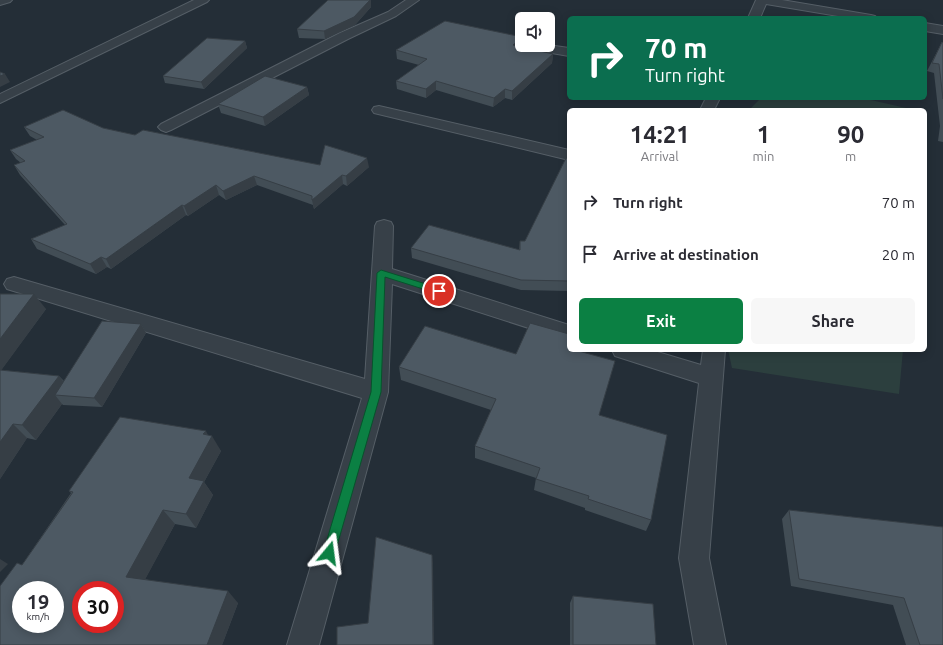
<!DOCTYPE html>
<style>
body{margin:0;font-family:Ubuntu,sans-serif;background:#f7f7f7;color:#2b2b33;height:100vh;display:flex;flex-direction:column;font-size:15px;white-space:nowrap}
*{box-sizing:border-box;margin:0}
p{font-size:13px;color:#7c7c81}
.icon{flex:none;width:22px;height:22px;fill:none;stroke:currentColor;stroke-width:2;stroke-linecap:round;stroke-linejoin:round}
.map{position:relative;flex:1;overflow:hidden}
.panel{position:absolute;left:567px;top:108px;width:360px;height:244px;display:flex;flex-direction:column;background:#fff;border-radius:6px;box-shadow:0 2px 10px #0003}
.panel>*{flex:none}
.banner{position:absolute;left:567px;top:16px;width:360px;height:84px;border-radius:6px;box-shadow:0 2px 10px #0003;background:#0b6e4f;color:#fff;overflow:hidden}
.tools{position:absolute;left:515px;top:12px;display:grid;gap:8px}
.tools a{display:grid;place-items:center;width:40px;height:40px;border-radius:6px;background:#fff;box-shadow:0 2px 10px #0003;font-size:20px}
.speed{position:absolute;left:12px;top:581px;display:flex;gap:8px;font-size:20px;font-weight:700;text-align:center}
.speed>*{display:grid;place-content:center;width:52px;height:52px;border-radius:50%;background:#fff;box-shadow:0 2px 10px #0003;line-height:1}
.speed small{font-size:10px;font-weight:400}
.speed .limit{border:6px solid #d22;background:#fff;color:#111}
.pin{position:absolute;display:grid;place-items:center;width:34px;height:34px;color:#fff;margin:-17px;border:2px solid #fff;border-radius:50%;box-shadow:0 1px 4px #0007}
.me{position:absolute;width:44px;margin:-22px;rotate:16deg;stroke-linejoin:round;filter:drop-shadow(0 0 3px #0008)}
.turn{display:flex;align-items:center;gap:14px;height:84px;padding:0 12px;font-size:18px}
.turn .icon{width:52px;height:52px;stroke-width:2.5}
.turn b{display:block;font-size:28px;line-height:34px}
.eta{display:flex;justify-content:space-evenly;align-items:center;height:68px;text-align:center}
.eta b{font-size:24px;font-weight:700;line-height:28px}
.action{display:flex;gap:8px;margin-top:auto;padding:8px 12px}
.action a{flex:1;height:46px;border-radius:6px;background:#0b8043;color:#fff;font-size:16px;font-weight:700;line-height:46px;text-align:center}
.action a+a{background:#f7f7f7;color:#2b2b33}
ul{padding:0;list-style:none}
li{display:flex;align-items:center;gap:12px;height:52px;padding:0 12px}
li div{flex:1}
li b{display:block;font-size:15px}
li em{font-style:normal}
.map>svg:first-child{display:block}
</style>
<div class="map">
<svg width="943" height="645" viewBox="0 0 943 645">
<rect width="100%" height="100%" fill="#242e37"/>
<g fill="#2c3f3e">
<path d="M761,98H862L915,110H749Z"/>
<path d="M728,350H903L899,394L732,368Z"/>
</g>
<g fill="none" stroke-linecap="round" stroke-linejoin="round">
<g stroke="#555e66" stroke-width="2">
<g id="street">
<path d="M0,0H12L10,2L0,5Z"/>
<path d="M194,0H209L207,2L0,103V94Z"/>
<path d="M406,0H419L396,16L348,39L171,130L166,132L161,130L158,127L161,124L340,33L388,12Z"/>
<path d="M756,0H782L871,15L875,16L877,18H850L766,4L760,18H748Z"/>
<path d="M925,23L943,26V34L925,31Z"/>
<path d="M533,45H548L569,48V56L534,50L532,47Z"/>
<path d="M706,98H720L714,110H700Z"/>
<path d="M379,106L569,150V160L374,113L372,110L374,107Z"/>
<path d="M384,220L391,222L393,226L392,269L569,325V341L392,284L388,392L319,645H287L362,398L7,289L4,284L7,279L14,277L365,379L375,226L377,222Z"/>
<path d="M612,350H651L701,365L703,350H725L709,558L726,645H694L679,558L699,383L615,356Z"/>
</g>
</g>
<use href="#street" fill="#374048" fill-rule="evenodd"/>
</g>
<g fill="#424d55">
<path d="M328,0H371V7L355,25L325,39L299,38L297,29Z"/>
<path d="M245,41L247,48L204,89L165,83L163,76Z"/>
<path d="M942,42L943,43V142L938,141L940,126L934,73L927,71Z"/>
<path d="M522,46L521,47L553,54L552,63L512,100L505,98L493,107L436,90L426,98L397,89L396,81L419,65L397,59L396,50Z"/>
<path d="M307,87L309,95L265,126L221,113L218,104Z"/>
<path d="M24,127L103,128L135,135L320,165L369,167L347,186L343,184L314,209L313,205L257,185L226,200L219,195L188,216L186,215L111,269L107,267L96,274L37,249L31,239L65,225L20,175L14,165L21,163L16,159L10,150L37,140L30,136Z"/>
<path d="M569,158V291L521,290L412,258L411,248L519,250L520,241H525Z"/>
<path d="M0,294L46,309L1,370L59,376L64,381L141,324L146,333L102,407L63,405L62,404L36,440L27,438L0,479Z"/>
<path d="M569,350L611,374L599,415L651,520L646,531L585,510V508L534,490L536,478L475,458V446L491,410L401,380L399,367L516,354Z"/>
<path d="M208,435L221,451L204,482L213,495L196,528L175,524L145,579L238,603L222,645H0L22,565L71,493L69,491Z"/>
<path d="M789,510L943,527V645H906L893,605L791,586L782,519Z"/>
<path d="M573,596L656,645H570V603Z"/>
</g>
<g fill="#363e45">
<path d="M370,0H371V7L355,25L325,39L324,31Z"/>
<path d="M522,38V46L513,54V45Z"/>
<path d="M245,41L247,48L204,89L201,82Z"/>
<path d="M553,54L552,63L512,100V91Z"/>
<path d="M5,74L10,82L0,87V76Z"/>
<path d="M436,81V90L426,98V89Z"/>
<path d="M307,87L309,95L265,126L263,117Z"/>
<path d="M505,89V98L493,107L494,98Z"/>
<path d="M367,158L369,167L347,186L346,176Z"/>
<path d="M342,175L343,184L314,209L312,200Z"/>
<path d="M254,176L257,185L226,200L223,191Z"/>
<path d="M216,185L219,195L188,216L184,206Z"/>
<path d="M182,205L186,215L111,269L106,259Z"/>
<path d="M101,257L107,267L96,274L90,264Z"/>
<path d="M34,294L46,309L0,372V339Z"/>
<path d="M141,324L146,333L102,407L94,398Z"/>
<path d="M59,376L71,391L55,395L62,404L36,440L22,425Z"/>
<path d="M13,424L27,438L0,479V442Z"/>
<path d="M206,431L210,439L212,436L221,451L204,482L213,495L196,528L186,514L189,478L203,434Z"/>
<path d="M163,510L175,524L140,589L126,577Z"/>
<path d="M432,555L433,563L434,645H433Z"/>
<path d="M0,559L8,564L0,572Z"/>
<path d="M228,591L238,603L222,645H207Z"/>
</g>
<g fill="#4d5963" stroke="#363e45" fill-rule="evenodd">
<path d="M328,0H370L354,17L324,31L297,29Z"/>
<path d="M445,21L522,37V38L513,45L553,54L512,91L505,89L494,98L436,81L426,89L396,81L427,59L396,50Z"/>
<path d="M207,38L245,41L201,82L163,76Z"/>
<path d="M942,42L943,43V99L939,64L932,63Z"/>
<path d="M0,72L5,74L0,76Z"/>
<path d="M265,76L307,87L263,117L218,104Z"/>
<path d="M63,110L103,128L135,135L143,130L320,165L325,145L367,158L346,176L342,175L312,200V196L254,176L223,191L216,185L184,206L182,205L106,259L101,257L90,264L31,239L67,224L14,165L25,161L10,150L44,137L24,127Z"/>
<path d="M566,158H569V281L521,280L411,248L429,225L520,250V241H525Z"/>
<path d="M0,294H34L0,339Z"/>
<path d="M102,321L141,324L94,398L55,395Z"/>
<path d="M530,323L569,334V350H575L615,361L599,415L667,435L651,520L588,499L589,496L536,479L540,468L475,446L496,399L399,367L425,326L516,354Z"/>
<path d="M0,370L59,376L22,425L13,424L0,442Z"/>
<path d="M120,417L206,431L203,434L212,436L189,478L204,481L186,514L163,510L126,577L228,591L207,645H0V586L17,563L22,565L73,492L69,491ZM21,590H55V624H21ZM81,590H115V624H81Z"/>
<path d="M789,510L943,527V645H920L904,598L799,579Z"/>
<path d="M376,537L432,555L433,645H337V627L368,623Z"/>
<path d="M573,596L653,604L656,645H573Z"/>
</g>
<path fill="#0b8043" stroke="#07532c" d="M381,270L442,289L443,291L439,294L385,277L381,392L335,553L334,557L329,559L325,557L323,553L371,392L377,273Z"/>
</svg>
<div class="tools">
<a><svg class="icon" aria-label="sound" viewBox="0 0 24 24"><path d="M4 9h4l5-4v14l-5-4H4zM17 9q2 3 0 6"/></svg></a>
</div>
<div class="speed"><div>19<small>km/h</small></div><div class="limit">30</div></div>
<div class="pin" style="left:439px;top:291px;background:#d93025"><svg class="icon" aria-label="arrive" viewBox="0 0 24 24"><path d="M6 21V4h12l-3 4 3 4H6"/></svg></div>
<svg class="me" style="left:329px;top:553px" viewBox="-20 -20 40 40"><path d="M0-17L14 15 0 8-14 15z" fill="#0b8043" stroke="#fff" stroke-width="4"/></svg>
<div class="banner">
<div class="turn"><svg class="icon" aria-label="right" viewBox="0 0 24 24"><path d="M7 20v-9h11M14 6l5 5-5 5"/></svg><div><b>70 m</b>Turn right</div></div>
</div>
<section class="panel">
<div class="eta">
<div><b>14:21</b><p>Arrival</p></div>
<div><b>1</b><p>min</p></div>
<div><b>90</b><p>m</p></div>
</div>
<ul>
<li><svg class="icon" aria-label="right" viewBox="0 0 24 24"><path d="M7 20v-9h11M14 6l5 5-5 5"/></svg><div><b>Turn right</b></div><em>70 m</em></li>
<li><svg class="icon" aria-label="arrive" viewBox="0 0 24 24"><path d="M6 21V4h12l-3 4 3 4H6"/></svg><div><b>Arrive at destination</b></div><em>20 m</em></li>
</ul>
<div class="action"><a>Exit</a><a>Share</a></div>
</section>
</div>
